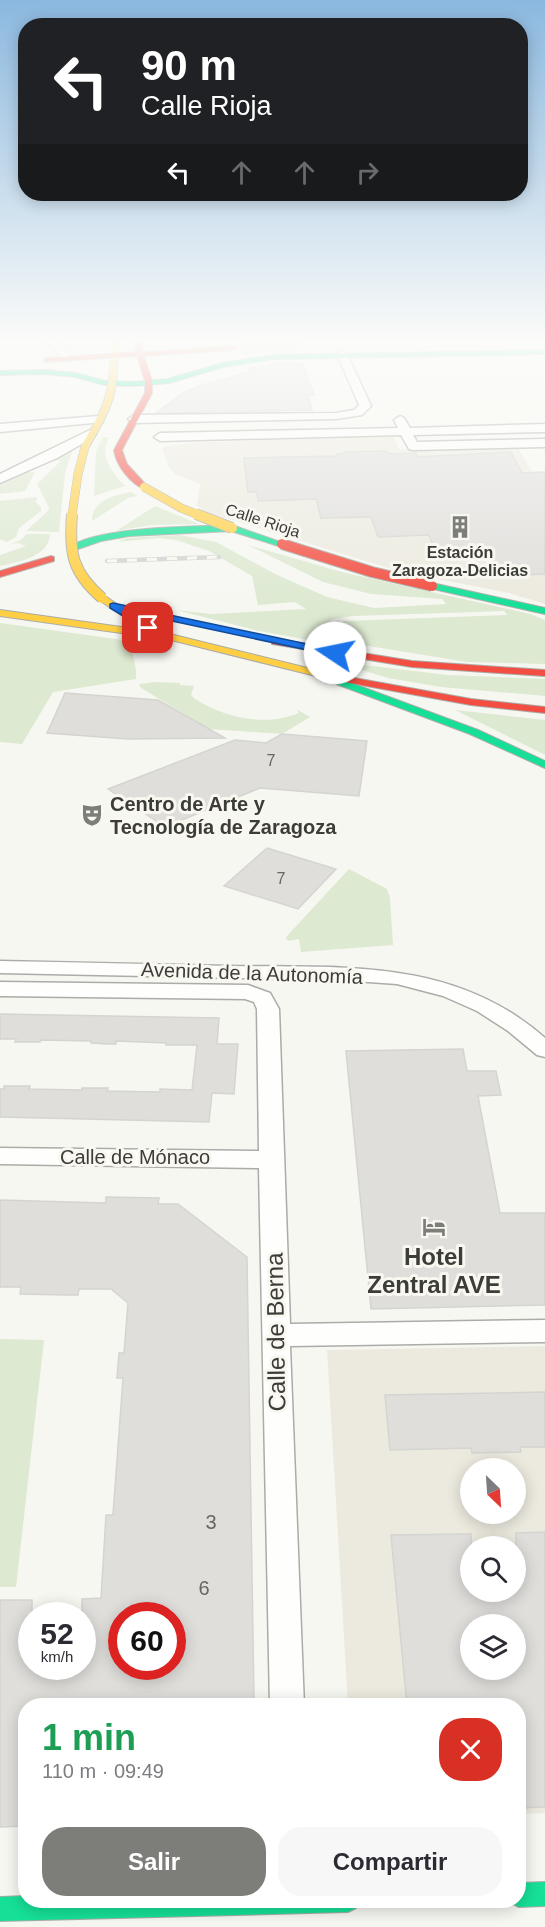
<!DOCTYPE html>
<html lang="es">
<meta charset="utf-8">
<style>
body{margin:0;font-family:Helvetica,sans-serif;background:#f7f7f7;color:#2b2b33;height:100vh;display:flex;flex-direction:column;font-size:22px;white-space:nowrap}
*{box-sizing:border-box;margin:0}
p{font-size:20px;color:#7c7c81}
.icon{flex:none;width:33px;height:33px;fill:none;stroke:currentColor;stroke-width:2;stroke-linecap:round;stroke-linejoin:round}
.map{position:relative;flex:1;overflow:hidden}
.sheet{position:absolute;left:18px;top:1698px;width:508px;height:210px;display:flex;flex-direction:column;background:#fff;border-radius:24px;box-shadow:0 3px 15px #0003}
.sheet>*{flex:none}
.guide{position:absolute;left:18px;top:18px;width:510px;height:183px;border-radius:24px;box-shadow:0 3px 15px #0003;background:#202124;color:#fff;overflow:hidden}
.needle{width:39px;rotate:155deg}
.tools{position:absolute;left:460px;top:1458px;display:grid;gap:12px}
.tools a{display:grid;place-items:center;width:66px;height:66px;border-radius:50%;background:#fff;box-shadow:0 3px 15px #0003;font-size:30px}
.speed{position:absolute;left:18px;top:1602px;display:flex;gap:12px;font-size:30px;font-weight:700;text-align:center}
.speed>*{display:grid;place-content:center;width:78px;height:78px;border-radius:50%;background:#fff;box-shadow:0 3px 15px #0003;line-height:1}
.speed small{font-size:15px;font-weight:400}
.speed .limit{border:9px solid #d22;background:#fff;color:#111}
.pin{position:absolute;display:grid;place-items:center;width:51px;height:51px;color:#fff;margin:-26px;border-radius:12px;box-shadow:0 3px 9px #0006}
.me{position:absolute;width:66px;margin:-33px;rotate:281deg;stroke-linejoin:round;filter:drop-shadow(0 0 4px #0008)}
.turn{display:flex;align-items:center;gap:21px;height:126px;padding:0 24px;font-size:27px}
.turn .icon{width:78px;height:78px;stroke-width:2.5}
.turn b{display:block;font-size:42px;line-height:51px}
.lanes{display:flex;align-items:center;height:57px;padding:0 24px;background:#0003;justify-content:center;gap:30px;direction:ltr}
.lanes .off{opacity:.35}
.round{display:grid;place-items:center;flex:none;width:63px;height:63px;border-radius:24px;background:#f7f7f7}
.head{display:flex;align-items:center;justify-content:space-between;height:102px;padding:0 24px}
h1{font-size:36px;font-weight:700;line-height:45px;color:#1e9e55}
.primary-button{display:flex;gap:12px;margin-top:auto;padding:12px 24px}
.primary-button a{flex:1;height:69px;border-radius:24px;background:#7d7d7a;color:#fff;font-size:24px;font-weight:700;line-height:69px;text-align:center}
.primary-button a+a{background:#f7f7f7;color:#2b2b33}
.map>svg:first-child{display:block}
</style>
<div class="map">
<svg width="545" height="1927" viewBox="0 0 545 1927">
<rect width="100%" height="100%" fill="#f7f7f2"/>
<g fill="#eceadf" fill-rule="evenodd">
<path d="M393,436L399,449L432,448L434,451L518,448L533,473L545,472V604L509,593L402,572L209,513L197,506L200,484L175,474L168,466L162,447L190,443Z"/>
<path d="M545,1346V1813L519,1814V1706L348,1705L327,1350ZM471,1468H516V1514H471ZM471,1546H516V1592H471ZM471,1624H516V1670H471Z"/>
</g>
<g fill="#dde9d1">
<path d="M103,437H109C99,457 112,472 125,486L94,496L96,451Z"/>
<path d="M73,448L65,473L59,532L26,531L48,511L49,508L37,484L61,461L52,460Z"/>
<path d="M28,472H35L25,491L0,494V483Z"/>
<path d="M131,492L138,496L128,498L92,521C92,500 113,496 131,492Z"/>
<path d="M37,497L36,502L41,507V511L19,528L16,537L7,542L0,539V501Z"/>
<path d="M155,506L199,524L151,525L116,531Z"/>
<path d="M26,534H50C49,557 18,562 0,566V555L26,546L18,543L10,544L21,540Z"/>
<path d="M179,535L216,542L277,575L327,597L374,608L446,604L442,599L371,594L323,582L248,545L342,572L530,614L545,620V664L467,662L350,643L337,638L332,632L335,626L345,621L507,615L504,611L353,616L333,619L319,630L325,639L338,645L259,631L176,610L211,614L306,609L295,602L258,605L252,576L209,551L176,540L158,538L117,542L127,538Z"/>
<path d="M0,623L130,641L136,669V679L53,692L22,744L0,742Z"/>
<path d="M332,661L447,675L545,679V696L441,687L388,678Z"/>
<path d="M156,682L180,683V685L194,686L191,695L195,699C225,718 265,727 299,713L296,709L310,717L282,734L209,729L141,688L139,684Z"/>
<path d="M455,710L545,720V755Z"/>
<path d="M349,869L387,889L390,898L393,945L301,952L299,939L289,941L286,939L287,936Z"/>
<path d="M0,1339L44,1340L16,1587H0Z"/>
</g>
<g fill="#dfdedb" stroke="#d4d4d0" stroke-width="1.5" fill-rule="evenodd">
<path d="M238,337H296L299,349L274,350L244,354V348Z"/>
<path d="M274,364H303L314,395H308L312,410L156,413L183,393L196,387L249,372L248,368Z"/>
<path d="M383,451L393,454L416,453L417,457L511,452L522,473L545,472V574L500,576L490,554L437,556L429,535L378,537L371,517L321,518L316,499L258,501L257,492H248L244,458L338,456L337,454H345L344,452Z"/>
<path d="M65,693L158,700L225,738L128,739L47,733Z"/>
<path d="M282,734L367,741L359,796L260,788L165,827L108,789L235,740L266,743Z"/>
<path d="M267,848L303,859L336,869L298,909L224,886Z"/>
<path d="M0,1014L219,1018L217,1044H238L234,1094L212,1093L209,1122L0,1117V1089H4V1086H30L29,1089L82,1090V1088H108L107,1091L160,1092V1089L192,1090L197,1045H166V1043L116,1041V1044H107L91,1043V1041L41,1040L40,1042H15L16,1039H0Z"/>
<path d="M463,1049L467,1071H496L501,1095L478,1096L500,1213H545V1305L371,1309L346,1051Z"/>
<path d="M106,1197L159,1198L158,1204H178L247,1257L254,1701L128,1706H26V1826L0,1827V1600H32V1666H82V1599L101,1598L106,1515H113L123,1378H117L119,1353H124L128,1303L111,1289H79L78,1295H66L20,1294L21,1287H0V1200L106,1203ZM122,1616H172V1666H122Z"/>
<path d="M545,1392V1447H520L521,1452L472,1453L471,1448L390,1450L385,1395Z"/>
<path d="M545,1532V1807L519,1808V1706H407L391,1535L471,1534V1592H516V1533ZM471,1624H516V1670H471Z"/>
</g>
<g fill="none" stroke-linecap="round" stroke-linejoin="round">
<g stroke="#ababa8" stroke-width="3">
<g id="street">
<path d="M44,337H55L72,358L71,360H63Z"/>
<path d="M342,351L347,354L371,406L362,415L336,419L134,423L128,419L134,415L336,413L354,410L359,405L337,354Z"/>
<path d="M99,416L103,418V422L0,432V424Z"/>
<path d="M400,416L404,418L410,428L545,424V432L413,435L417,442L545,439V447L413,450L409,449L401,435L160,441L154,437L160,433L398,428L394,420Z"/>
<path d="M90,430L96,434L94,437L57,458L0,483V474Z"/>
<path d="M0,961C76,962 152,964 228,966C342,968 453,957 545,1038V1057L537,1055L508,1031L477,1011L443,996L397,984L340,980L0,973Z"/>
<path d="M0,982L248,985L270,993L279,1009L290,1324L545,1320V1342L290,1346L304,1706H270L259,1168L0,1164V1148L259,1151L257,1009L254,1002L245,999L0,996Z"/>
</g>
</g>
<g stroke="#ababa8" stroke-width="2">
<g id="fast">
<path d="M545,350V354L274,359L223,367L169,383L134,386L105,385L75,377L46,374L0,375V371L46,370L75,373L105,381L134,382L168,379L222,363L274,355Z"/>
<path d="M232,525L286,544L282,547L231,531L129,536L101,541L72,551L68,548C98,526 193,527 232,525Z"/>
<path d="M432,583L545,608V614L429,588V584Z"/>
<path d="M327,674L478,730L545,761V768L470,734L323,679V675Z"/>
<path d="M545,1882V1906L519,1907L511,1903L509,1900H519V1883Z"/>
<path d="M26,1896V1900H360L356,1908L348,1912L0,1921V1897Z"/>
</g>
</g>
<g stroke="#ababa8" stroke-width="2">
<g id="slow">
<path d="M115,337H121C115,355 118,372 115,390C111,410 99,429 89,447L82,449L81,447C91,429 103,410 107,390C111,372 109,355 115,337Z"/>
<path d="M99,596H105L139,619L174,635L336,675L337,677L332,680L171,640L0,616V610L150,631L133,623L99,600Z"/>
</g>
</g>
<g stroke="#ababa8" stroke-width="2">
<g id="jam">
<path d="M135,337H141L143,352L234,346L237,348L234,350L144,356L152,381V393L122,450L127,464L148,487L144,489C130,483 116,465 114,450L145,393V381L137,356L46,362L43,360L46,358L136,352Z"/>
<path d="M51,556L54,557V561L0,577V571Z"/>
<path d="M276,639L412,661L545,670V676L412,667L272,644V640Z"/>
<path d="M332,674L471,699L545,707V713L471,705L328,679V675Z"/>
</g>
</g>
<use href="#street" fill="#fefefd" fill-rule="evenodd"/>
<use href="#fast" fill="#16e098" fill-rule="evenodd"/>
<use href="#slow" fill="#ffcf43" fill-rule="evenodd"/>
<use href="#jam" fill="#f24e42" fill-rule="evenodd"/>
<g stroke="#d3d3d3" stroke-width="4.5">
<path id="rail" d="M107,561L219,557"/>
</g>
<use href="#rail" stroke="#f9f8f0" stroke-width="3" stroke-dasharray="10" stroke-linecap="butt"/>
<g stroke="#ababa8" stroke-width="9" stroke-linecap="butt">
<g id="slow-bridge-far1">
<path d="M144,487L181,508L199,515"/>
<path d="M72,515L78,474L85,447"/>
</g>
</g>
<g stroke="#ababa8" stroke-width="12" stroke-linecap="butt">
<g id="slow-bridge">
<path d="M72,514C69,553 72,572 102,598"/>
<path d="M196,514L232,528"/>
</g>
</g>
<g stroke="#ababa8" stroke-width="12" stroke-linecap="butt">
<path id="jam-bridge" d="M282,544L372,572L432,586"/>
</g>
<use href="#slow-bridge-far1" stroke="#ffcf43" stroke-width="8"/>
<use href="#slow-bridge" stroke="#ffcf43" stroke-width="10"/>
<use href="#jam-bridge" stroke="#f24e42" stroke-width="10"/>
</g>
<linearGradient id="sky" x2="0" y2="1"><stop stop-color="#8bb8df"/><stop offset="0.56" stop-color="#fbfbf9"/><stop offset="1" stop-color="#fbfbf9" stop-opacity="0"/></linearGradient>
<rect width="545" height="607" fill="url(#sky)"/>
<path fill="#1a73e8" stroke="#114b97" stroke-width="1.5" d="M113,603L335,650L340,653L335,656L130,612L152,626V630L148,631L110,608V604Z"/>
<defs>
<g id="building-bare" transform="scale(1.8)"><path d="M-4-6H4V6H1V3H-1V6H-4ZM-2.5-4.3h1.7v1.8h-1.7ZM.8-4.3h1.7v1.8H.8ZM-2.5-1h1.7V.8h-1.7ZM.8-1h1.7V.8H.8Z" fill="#7d7d7a" stroke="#f9f8f0" stroke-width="2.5" paint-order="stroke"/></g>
<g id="theatre-bare" transform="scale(1.8)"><path d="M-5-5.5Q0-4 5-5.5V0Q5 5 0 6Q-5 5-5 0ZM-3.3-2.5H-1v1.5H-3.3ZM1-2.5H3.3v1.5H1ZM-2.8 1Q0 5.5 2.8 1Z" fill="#7d7d7a" stroke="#f9f8f0" stroke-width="2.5" paint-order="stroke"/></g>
<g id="hotel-bare" transform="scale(1.8)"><path d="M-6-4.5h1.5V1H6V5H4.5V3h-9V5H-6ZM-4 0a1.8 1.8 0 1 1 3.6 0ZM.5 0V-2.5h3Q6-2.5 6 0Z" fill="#7d7d7a" stroke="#f9f8f0" stroke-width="2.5" paint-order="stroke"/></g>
</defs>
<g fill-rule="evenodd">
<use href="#building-bare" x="460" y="527"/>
<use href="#theatre-bare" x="92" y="815"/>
<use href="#hotel-bare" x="434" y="1227"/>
</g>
<g text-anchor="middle" stroke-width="6" stroke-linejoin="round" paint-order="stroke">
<g font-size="16" fill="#3c3c39" stroke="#f9f8f0">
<text transform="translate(263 520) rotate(18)" y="6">Calle Rioja</text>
</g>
<g font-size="16" font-weight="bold" fill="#3c3c39" stroke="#f9f8f0">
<text x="460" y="558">Estación<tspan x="460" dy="18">Zaragoza-Delicias</tspan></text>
</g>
<g font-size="16" fill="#666663">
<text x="271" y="766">7</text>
<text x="281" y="884">7</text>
</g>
<g font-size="20" font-weight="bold" fill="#3c3c39" stroke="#f9f8f0" text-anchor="start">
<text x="110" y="811">Centro de Arte y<tspan x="110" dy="23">Tecnología de Zaragoza</tspan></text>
</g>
<g font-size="20" fill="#3c3c39" stroke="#f9f8f0">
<text transform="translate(252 973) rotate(2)" y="7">Avenida de la Autonomía</text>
<text x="135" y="1164">Calle de Mónaco</text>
</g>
<g font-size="20" fill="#666663">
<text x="211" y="1529">3</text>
<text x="204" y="1595">6</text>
</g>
<g font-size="24" font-weight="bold" fill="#3c3c39" stroke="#f9f8f0">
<text x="434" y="1265">Hotel<tspan x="434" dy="28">Zentral AVE</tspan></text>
</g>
<g font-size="24" fill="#3c3c39" stroke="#f9f8f0">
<text transform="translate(276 1332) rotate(-91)" y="8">Calle de Berna</text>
</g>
</g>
</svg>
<div class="tools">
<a><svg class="needle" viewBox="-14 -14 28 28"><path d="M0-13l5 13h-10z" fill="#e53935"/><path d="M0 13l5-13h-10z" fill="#7c7c81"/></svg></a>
<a><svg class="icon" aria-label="search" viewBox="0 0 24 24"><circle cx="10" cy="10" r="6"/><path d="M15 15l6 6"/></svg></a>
<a><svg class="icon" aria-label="layers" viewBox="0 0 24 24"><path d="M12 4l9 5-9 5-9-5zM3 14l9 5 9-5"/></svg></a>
</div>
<div class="speed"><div>52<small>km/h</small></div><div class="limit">60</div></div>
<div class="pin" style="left:148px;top:628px;background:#d93025"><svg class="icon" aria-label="arrive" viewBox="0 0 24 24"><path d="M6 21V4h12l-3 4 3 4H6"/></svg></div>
<svg class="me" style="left:335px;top:653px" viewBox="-20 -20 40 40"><circle r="19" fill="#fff"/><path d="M0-13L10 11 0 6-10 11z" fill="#1a73e8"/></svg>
<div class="guide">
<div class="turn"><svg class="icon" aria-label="left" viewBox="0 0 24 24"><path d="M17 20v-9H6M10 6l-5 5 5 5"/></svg><div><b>90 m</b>Calle Rioja</div></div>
<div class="lanes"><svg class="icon" aria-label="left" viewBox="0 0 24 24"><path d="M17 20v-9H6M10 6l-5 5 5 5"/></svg><svg class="icon off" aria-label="ahead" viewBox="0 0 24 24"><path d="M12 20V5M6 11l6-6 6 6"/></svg><svg class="icon off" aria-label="ahead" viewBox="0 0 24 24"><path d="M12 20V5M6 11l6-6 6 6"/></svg><svg class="icon off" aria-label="right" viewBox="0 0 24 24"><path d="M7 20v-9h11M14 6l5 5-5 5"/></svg></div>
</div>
<section class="sheet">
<div class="head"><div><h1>1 min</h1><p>110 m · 09:49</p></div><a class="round" style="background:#d93025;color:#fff"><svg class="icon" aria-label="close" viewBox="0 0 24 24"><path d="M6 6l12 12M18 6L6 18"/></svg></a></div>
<div class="primary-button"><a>Salir</a><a>Compartir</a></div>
</section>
</div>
